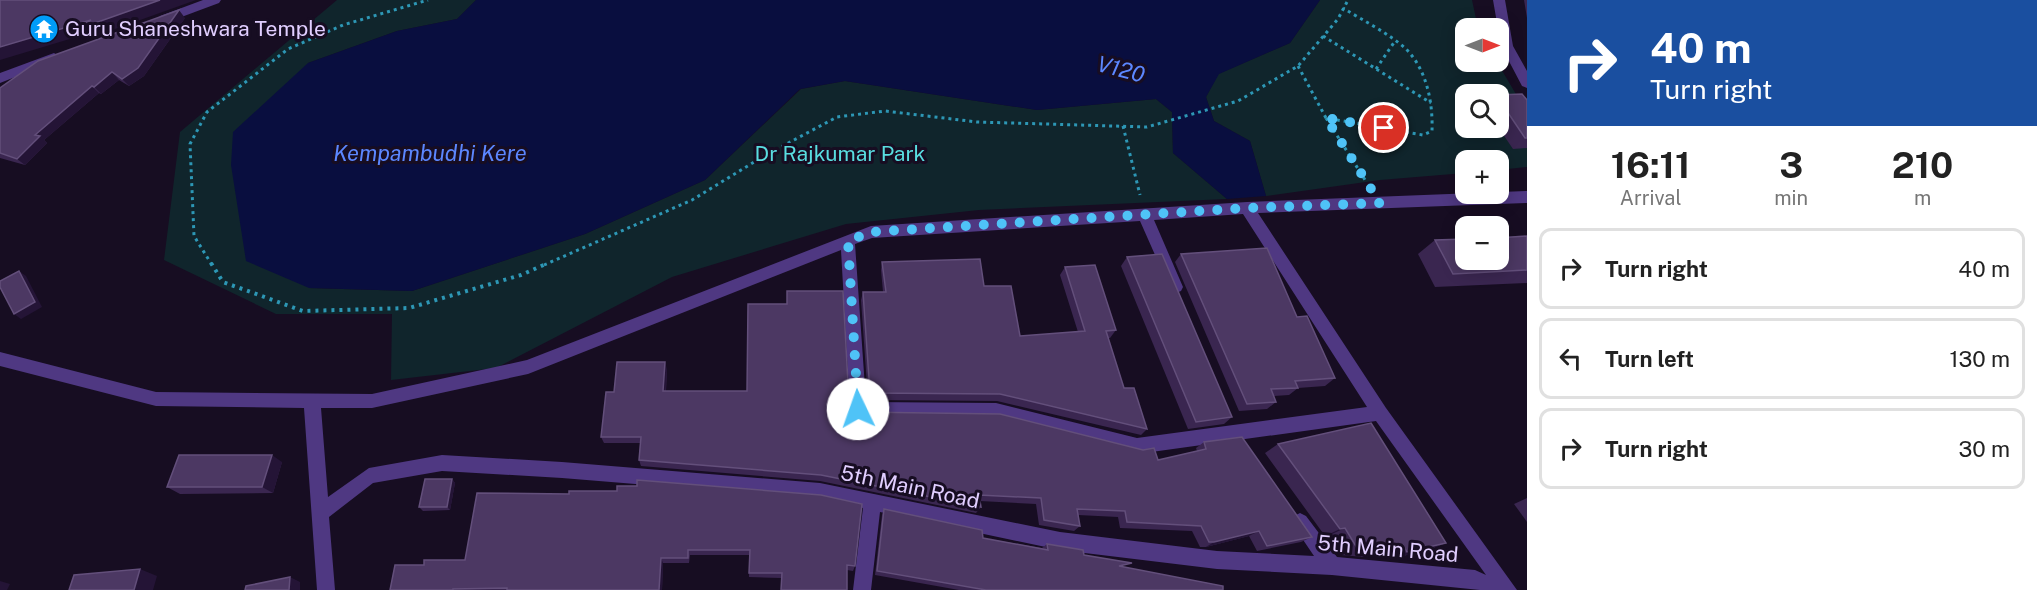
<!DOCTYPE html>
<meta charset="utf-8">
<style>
body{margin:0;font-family:"Public Sans",sans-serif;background:#f2f2f2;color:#222;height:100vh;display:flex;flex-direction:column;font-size:22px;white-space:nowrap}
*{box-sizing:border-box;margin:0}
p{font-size:20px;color:#767676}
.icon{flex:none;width:33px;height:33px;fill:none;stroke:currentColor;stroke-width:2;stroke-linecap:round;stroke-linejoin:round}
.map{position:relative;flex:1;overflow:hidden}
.drawer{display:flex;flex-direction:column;background:#fff;width:510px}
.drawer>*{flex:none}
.banner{background:#1a4fa0;color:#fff;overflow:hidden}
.needle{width:39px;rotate:90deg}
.buttons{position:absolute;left:1455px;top:18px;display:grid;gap:12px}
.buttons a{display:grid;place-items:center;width:54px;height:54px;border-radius:12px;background:#fff;box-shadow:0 3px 15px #0003;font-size:30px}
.pin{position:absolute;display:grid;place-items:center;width:51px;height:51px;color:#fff;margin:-26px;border:3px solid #fff;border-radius:50%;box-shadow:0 2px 6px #0007}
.me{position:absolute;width:66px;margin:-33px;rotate:357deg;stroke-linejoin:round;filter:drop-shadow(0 0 4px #0008)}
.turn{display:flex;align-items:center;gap:21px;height:126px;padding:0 24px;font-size:27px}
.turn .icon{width:78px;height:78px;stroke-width:2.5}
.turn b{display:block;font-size:42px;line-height:51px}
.eta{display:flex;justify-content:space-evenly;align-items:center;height:102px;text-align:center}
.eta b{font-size:36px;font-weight:700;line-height:42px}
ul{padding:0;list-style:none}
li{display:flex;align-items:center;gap:18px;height:81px;margin:0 12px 9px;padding:0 12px;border:3px solid #e0e0e0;border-radius:12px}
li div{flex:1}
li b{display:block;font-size:22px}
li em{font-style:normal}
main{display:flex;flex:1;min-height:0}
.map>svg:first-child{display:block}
</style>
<main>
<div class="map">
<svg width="1527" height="590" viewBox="0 0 1527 590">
<rect width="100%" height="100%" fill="#170d22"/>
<g fill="#10252c" fill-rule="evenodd">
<path d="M337,0H476L457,19L397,31L308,63L309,288L412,291L585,234L705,180L801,89L845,81L1037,110L1156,99L1172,112L1173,153L1227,199L979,210L846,224L672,277L496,368L391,380L392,314H276L164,260L180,132Z"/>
<path d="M1320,0H1472L1478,28H1466V62H1497L1527,113V167L1499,170L1498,160H1466L1465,173L1380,180L1266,196L1250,141L1214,121L1206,97L1218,74L1290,43ZM1466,94H1498V128H1466Z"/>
</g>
<path fill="#090e3f" d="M476,0H1320L1290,43L1219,74L1206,97L1214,121L1250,141L1266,196L1227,199L1173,153L1172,112L1156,99L1037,110L845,81L800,89L705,180L585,234L412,291L309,288L246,261L231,165L233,132L308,63L397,31L457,19Z"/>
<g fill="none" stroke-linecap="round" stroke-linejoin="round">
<g stroke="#2d97b5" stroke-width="3" stroke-dasharray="3 4" stroke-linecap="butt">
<path d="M1323,36L1431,103"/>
<path d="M1298,66L1326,118L1423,135L1432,131C1433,103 1427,70 1406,49C1390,34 1362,20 1343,8"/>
<path d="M1376,69L1395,41"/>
<path d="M1326,118L1367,183"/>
<path d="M1123,126L1140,195"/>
<path d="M212,265L194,236L190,144L207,112L288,49L343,25L428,0"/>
<path d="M544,265L692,200L764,156L837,117L885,111L977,122L1147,127L1238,101L1298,66L1338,19L1348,0"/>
</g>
<path stroke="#2d97b5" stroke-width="4" stroke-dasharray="3 5" stroke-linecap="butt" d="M211,263L223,282L303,311L409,308L521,275L548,263"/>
<g fill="#4f3882" fill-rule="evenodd">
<path d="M203,0H221L219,3L168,22H160L158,19L160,16Z"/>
<path d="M1493,0H1505L1513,46L1527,71V88L1522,86L1501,46Z"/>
<path d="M54,53L60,57L58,60L0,83V73Z"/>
<path d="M1527,191V203L1258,213L1386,408L1517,590H1480L1332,575L1217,569L1060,550L880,512L871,590H853L863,508L820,499L562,478L442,471L373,483L329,517L335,590H317L304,408L156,406L0,366V352L156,392L372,394L527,360L871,226L1247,202ZM1243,214L1367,407L1137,438L996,403L866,402L855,244L872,238L1140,221L1171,291L1176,293L1181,291L1183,287L1154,220ZM841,250L850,409L852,414L858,417L996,419L1137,454L1376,421L1486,575L1475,570L1337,557L1306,516L1300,513L1294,516L1291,522L1314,556L1217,551L1060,532L820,483L562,462L442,455L369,468L328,497L321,408H372L528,374Z"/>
</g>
</g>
<g fill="#3a2650">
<path d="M1524,0H1527V18Z"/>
<path d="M185,18L144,76L129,86L119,80L101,94L99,93L44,140L47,143L25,165L0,158V88Z"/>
<path d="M1498,95L1527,100V148L1513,149L1498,127Z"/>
<path d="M1527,236V283L1435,287L1418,254L1435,240Z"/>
<path d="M1181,254L1297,317L1335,378L1325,386L1298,388L1289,395L1274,396L1276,402L1267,409L1239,411L1175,262Z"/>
<path d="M1127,257L1232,417L1224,424L1188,429L1121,266Z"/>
<path d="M882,262L984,286L1020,336L1078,332L1060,275L1065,267L1116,330L1110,338H1108L1124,388L1147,429L1141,435L997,401L868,400L861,300L863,292H883L881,270Z"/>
<path d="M787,291L853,409L860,412L1158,460L1197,451L1196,448L1204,442L1312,537L1301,542L1257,551L1249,536L1206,547H1200L1192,531L1120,528L1118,517L1078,515L1080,526L1074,531L1039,525L1036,504L980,501L981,507L976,513L820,481L641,466L639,460L640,443H604L601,437L614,392L667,369L666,391H747L787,304Z"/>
<path d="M1278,444L1446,543L1428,550L1390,559L1386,552L1364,557L1341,555L1330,535L1325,536L1265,453Z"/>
<path d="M282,462L273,493L180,494L167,487Z"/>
<path d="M452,479L455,483L450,510L423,511L419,507Z"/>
<path d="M477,493L855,566L853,571L847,570L781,578L749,577V555H690L689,563H663L662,590H390L424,565L465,560Z"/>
<path d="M1527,498V522L1514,504Z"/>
<path d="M884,509L983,538L1042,548L1047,544L1125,568L1223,590H959L875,575L882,515Z"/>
</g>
<g fill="#241436">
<path d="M160,0H196L87,39L83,35L0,60V47Z"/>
<path d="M179,10L185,18L144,76L129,86L122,79Z"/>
<path d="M112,72L119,80L101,94L94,87Z"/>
<path d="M92,86L99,93L44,140L47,143L25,165L17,159L35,135Z"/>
<path d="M19,271L26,276L42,307L21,319L14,314Z"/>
<path d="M665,362L667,369L665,399L663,391Z"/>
<path d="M272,455L282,462L273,493L262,487Z"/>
<path d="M452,479L455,483L450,510L447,507Z"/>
<path d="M1345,528L1330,535L1325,536L1340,529Z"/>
<path d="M1259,531L1249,536L1206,547L1214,542Z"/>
<path d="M1446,543L1428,550L1390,559L1407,552Z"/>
<path d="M1403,545L1386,552L1364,557L1380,550Z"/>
<path d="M661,558L663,563L662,590H659Z"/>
<path d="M140,569L157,576L153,590H134Z"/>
<path d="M290,577L300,582V590H289Z"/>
<path d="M0,581L10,584L7,590H0Z"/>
</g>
<g fill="#4c3863" stroke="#634f7b" stroke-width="1.5">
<path d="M0,0H160L78,29L91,20L0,47Z"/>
<path d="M179,10L138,68L122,79L112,72L94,87L92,86L35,135L40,136L17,159L0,153V88L38,61Z"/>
<path d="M1522,94L1527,100V138H1525L1498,98V95Z"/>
<path d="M1527,236V270L1453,274L1435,240L1466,239V260H1498V238Z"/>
<path d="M1267,248L1297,317L1307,316L1335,378L1295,381L1298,388L1271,389L1276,402L1247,404L1181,254Z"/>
<path d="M1162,254L1232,417L1196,422L1127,257Z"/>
<path d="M980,259L984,286H1011L1020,336L1085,331L1065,267L1095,265L1116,330L1106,331L1124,388H1134L1147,429L1000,394L870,393L863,292H886L882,262Z"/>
<path d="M19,271L35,302L14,314L0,287V281Z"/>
<path d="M787,291H843L849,402L853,409L860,412L1000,414L1143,450L1154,448L1158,460L1206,449L1204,442L1242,437L1312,537L1267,546L1259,531L1214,542H1209L1201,526L1127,522L1125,511L1077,509L1080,526L1044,520L1041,498L979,495L981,507L821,475L639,460L641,437H601L606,392H614L617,362H665L663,391H747L748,304H787Z"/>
<path d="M1371,423L1446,543L1407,552L1403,545L1380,550L1357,548L1345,528L1340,529L1278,444Z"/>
<path d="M179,455H272L262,487H167Z"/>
<path d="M425,479H452L447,507H419Z"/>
<path d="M637,480L821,495L862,504L855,566L847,565V590H781L782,573H749L750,550H688V558H661L659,590H507V588L453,589V590H390L395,565H424V560H465L477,493L569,494V491H617V486H637Z"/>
<path d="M884,509L982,530L983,538L1048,550L1047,544L1083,550L1084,555L1132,563L1119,566L1223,586V590H986L877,571Z"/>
<path d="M140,569L134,590H69L74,575Z"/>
<path d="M290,577L289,590H245L246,586Z"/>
</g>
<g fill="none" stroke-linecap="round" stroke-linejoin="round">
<path stroke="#4fc3f7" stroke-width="10" stroke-dasharray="0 18" d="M858,409L848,241L871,232L1247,208L1380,203L1326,118L1384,128"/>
</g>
<defs>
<g id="temple-disc" transform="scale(1.5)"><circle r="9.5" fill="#009cf9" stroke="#170d22"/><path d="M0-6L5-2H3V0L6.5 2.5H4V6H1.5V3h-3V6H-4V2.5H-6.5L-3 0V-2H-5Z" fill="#fff"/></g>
</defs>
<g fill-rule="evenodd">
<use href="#temple-disc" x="44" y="29"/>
</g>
<g text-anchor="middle" stroke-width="6" stroke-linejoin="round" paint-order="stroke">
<g font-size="21" fill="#e1ceff" stroke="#170d22" text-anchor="start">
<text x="65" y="36">Guru Shaneshwara Temple</text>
</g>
<g font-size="21" fill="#59dde0" stroke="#170d22">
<text x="840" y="161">Dr Rajkumar Park</text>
</g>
<g font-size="21" fill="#e1ceff" stroke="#170d22">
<text transform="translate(910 487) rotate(12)" y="7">5th Main Road</text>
<text transform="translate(1388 549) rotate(5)" y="7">5th Main Road</text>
</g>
<g font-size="22" font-style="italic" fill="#5c87ff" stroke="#170d22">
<text transform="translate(1121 69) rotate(15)" y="8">V120</text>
<text x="430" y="161">Kempambudhi Kere</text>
</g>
</g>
</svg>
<div class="buttons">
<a><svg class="needle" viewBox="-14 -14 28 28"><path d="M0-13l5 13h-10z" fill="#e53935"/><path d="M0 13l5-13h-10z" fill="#767676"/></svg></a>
<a><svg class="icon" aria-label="search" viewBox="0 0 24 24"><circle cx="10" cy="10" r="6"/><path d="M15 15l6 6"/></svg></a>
<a>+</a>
<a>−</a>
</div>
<div class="pin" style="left:1384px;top:128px;background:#d93025"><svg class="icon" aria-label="arrive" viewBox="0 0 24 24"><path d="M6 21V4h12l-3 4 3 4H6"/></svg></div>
<svg class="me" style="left:858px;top:409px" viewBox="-20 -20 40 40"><circle r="19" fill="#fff"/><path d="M0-13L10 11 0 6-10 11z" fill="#4fc3f7"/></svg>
</div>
<section class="drawer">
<div class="banner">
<div class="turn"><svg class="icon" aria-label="right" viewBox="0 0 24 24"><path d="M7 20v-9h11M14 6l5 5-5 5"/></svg><div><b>40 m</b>Turn right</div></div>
</div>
<div class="eta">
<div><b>16:11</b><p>Arrival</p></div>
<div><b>3</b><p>min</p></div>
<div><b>210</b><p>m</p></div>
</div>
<ul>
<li><svg class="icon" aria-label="right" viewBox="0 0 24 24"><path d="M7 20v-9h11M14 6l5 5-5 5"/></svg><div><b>Turn right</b></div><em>40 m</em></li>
<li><svg class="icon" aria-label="left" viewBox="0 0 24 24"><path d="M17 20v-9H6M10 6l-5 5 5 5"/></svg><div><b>Turn left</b></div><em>130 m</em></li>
<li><svg class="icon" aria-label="right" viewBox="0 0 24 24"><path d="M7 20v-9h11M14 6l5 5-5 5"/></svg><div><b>Turn right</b></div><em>30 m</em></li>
</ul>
</section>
</main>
